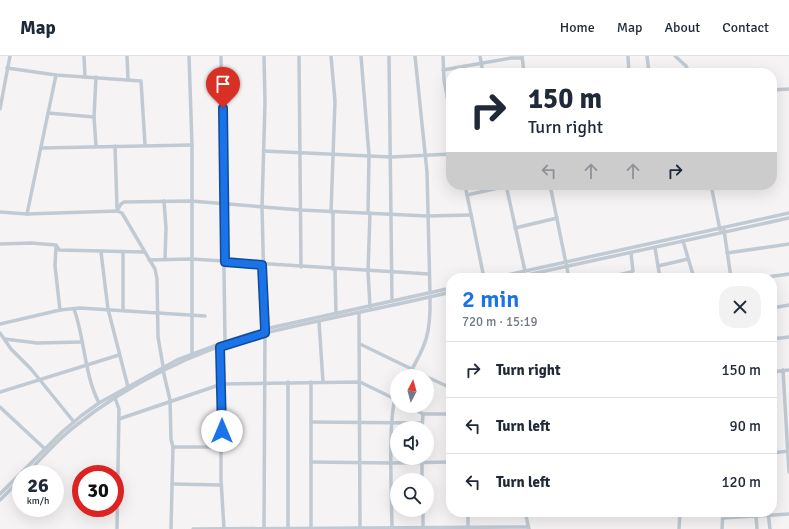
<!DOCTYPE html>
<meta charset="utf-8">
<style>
body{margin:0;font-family:Signika,sans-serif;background:#f2f2f3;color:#1f2937;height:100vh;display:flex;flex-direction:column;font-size:15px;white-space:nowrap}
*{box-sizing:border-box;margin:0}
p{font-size:13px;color:#747a83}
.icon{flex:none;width:22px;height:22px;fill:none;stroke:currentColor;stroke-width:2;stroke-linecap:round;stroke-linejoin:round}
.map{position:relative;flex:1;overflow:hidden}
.panel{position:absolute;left:446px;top:217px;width:331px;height:244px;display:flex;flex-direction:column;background:#fff;border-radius:16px;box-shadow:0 4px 16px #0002}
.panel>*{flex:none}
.hud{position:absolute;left:446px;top:12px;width:331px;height:122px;border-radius:16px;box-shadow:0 4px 16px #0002;background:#fff;color:#1f2937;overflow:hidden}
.needle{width:26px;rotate:6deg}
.buttons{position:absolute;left:390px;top:313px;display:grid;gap:8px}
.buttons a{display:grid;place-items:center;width:44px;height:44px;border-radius:50%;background:#fff;box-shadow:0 4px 16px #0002;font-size:20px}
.speed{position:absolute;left:12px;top:409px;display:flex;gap:8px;font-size:20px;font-weight:700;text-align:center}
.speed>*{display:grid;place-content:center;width:52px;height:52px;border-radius:50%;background:#fff;box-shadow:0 4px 16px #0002;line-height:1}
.speed small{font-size:10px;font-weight:400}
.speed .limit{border:6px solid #d22;background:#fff;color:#111}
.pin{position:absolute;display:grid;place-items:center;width:34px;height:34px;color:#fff;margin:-41px -17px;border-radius:50% 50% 50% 0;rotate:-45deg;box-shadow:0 0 4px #0007}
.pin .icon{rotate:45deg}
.me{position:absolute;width:44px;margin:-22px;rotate:0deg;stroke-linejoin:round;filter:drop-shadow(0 0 3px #0008)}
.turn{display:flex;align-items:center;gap:14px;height:84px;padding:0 16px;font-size:18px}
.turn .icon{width:52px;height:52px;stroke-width:2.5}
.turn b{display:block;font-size:28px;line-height:34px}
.lanes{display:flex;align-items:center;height:38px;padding:0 16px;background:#0003;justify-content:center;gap:20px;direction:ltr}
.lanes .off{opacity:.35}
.round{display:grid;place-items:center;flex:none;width:42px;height:42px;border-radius:16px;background:#f2f2f3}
.summary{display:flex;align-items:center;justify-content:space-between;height:68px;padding:0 16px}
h1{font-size:24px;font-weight:600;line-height:30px;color:#1a73e8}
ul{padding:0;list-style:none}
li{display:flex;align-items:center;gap:12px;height:56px;padding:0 16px;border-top:1px solid #e0e1e3}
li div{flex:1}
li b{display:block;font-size:15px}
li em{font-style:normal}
header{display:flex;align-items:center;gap:24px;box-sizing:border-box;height:56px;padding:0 20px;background:#fff;border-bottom:1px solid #e0e1e3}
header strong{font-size:19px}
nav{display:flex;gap:22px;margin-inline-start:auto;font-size:14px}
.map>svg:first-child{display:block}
</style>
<header>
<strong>Map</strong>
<nav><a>Home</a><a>Map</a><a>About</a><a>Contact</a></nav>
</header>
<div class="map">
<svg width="789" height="473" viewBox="0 0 789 473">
<rect width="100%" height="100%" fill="#f5f3f3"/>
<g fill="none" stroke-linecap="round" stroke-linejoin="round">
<g stroke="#c1cad2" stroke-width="3.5">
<path d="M84,0L85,21"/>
<path d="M127,0L128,23"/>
<path d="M189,0L192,89V298"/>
<path d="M221,0L225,286"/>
<path d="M299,0L301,211"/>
<path d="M331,0L335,45L331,156"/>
<path d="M361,0L369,99L368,157"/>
<path d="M389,0L392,245"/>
<path d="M415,0L427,116L430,237"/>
<path d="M443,0L444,24L451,61"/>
<path d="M480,0L483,17"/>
<path d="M522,0L524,17"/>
<path d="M628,0L629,17"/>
<path d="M647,0L649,17"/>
<path d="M675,0L686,10L689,17"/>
<path d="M7,12L56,19L141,25L145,89"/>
<path d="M443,14L511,2H522"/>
<path d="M678,17L688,15"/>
<path d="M772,34L789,33"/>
<path d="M0,53L10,0"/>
<path d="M48,57L94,61"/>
<path d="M96,90L94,61L96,21"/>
<path d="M115,90L117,152"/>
<path d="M41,92L192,89"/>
<path d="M264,95L391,101L451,98"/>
<path d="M465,129L484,222"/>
<path d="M506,129L525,215"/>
<path d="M550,129L569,222"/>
<path d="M711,129L720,174"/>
<path d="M467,139L512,129"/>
<path d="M164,145L166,172L165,203"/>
<path d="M117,155L121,148L124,146L191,145L301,154L427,160L471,159"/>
<path d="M0,156L27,158L117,155L122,157L155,213L157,223L158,281L163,310"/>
<path d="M370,157L368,215L370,251"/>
<path d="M27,158L56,19"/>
<path d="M515,172L557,162"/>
<path d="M724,174L731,222"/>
<path d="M683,185L694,222"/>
<path d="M0,188L31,187L56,189L59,194L144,196"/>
<path d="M56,190L55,210L60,254"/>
<path d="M655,192L660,222"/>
<path d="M101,196L108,253L128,331"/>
<path d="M727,197L789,188"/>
<path d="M149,204L191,203L429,218"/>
<path d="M658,210L688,203"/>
<path d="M333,213V156"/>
<path d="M335,213L336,258"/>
<path d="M493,222L789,157"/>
<path d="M513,222L789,162"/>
<path d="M605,222L631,216L633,215L631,197"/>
<path d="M761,222L789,218"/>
<path d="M772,252L789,249"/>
<path d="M74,253C85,283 84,318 99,347"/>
<path d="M123,254V196"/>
<path d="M359,257L360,473"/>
<path d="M319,266L323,326"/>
<path d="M0,268L60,254L80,252L205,260"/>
<path d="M0,277L11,293L31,313L74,366"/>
<path d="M5,283L37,287L82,286"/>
<path d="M772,283L789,281"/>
<path d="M360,288L426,320"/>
<path d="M221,291V424L224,473"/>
<path d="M163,314L170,344L171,383L173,391"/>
<path d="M783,314L789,416"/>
<path d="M772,316L789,314"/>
<path d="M408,320C426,290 431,277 430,241"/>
<path d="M427,321L451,332"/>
<path d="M288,326V473"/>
<path d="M311,326V473"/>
<path d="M0,336L119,299"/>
<path d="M115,342L119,353L117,473"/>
<path d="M409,350L423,358H451"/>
<path d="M0,351L45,393"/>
<path d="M119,363L222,328L360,326L397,344"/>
<path d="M311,366L422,367"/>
<path d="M422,372L423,358"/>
<path d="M772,397L789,395"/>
<path d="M422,402V424"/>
<path d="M311,406L392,407L451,406"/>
<path d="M26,418C42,402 56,385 74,371C129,327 196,294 265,277C327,262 389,251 451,236"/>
<path d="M172,428L221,429"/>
<path d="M0,438L62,376L81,360L99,347L177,304L225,286L265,273L451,232"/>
<path d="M0,444L21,423"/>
<path d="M423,454V473"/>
<path d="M525,456L529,473"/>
<path d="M768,456L770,473"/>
<path d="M756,460L757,473"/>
<path d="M723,462L789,458"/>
<path d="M171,473L173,391H222"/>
<path d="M193,473L528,471"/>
<path d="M264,473L265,273L262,151L265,47L264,0"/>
<path d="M392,473C392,448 387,355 397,338"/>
<path d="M468,473V456"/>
<path d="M679,473L680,456"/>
<path d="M722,473L723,456"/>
</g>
</g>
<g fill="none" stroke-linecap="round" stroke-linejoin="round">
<g stroke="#114b97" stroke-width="10">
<path id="route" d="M222,375L220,291L265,277V273L262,209L225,206L223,52"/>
</g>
<use href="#route" stroke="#1a73e8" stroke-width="7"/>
</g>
</svg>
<div class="buttons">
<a><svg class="needle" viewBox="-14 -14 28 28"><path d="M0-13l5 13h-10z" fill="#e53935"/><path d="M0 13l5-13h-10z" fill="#747a83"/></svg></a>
<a><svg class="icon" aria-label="sound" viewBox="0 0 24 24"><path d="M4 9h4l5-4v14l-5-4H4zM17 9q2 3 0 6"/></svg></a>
<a><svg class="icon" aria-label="search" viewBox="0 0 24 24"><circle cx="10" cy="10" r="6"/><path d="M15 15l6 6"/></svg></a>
</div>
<div class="speed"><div>26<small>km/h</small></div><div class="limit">30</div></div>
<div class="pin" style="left:223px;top:52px;background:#d93025"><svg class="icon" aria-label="arrive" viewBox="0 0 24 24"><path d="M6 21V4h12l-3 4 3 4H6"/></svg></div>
<svg class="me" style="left:222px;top:375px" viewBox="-20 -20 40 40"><circle r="19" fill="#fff"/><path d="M0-13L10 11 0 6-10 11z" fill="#1a73e8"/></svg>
<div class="hud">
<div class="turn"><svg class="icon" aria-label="right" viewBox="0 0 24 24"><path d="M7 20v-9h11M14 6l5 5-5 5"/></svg><div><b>150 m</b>Turn right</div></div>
<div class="lanes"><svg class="icon off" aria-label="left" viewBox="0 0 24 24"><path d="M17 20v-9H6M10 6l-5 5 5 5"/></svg><svg class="icon off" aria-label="ahead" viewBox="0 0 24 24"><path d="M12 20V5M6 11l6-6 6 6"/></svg><svg class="icon off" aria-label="ahead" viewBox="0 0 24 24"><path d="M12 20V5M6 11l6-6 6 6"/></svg><svg class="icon" aria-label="right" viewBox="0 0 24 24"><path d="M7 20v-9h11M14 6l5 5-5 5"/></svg></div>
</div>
<section class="panel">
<div class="summary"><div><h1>2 min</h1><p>720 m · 15:19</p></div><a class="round"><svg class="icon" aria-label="close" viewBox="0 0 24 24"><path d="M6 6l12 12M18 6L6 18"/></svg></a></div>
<ul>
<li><svg class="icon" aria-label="right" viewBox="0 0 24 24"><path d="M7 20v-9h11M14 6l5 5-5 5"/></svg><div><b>Turn right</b></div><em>150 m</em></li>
<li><svg class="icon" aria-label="left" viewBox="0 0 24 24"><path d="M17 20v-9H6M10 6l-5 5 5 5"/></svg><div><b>Turn left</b></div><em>90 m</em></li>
<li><svg class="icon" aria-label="left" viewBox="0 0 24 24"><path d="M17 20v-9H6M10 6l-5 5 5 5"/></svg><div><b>Turn left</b></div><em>120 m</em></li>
</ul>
</section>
</div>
